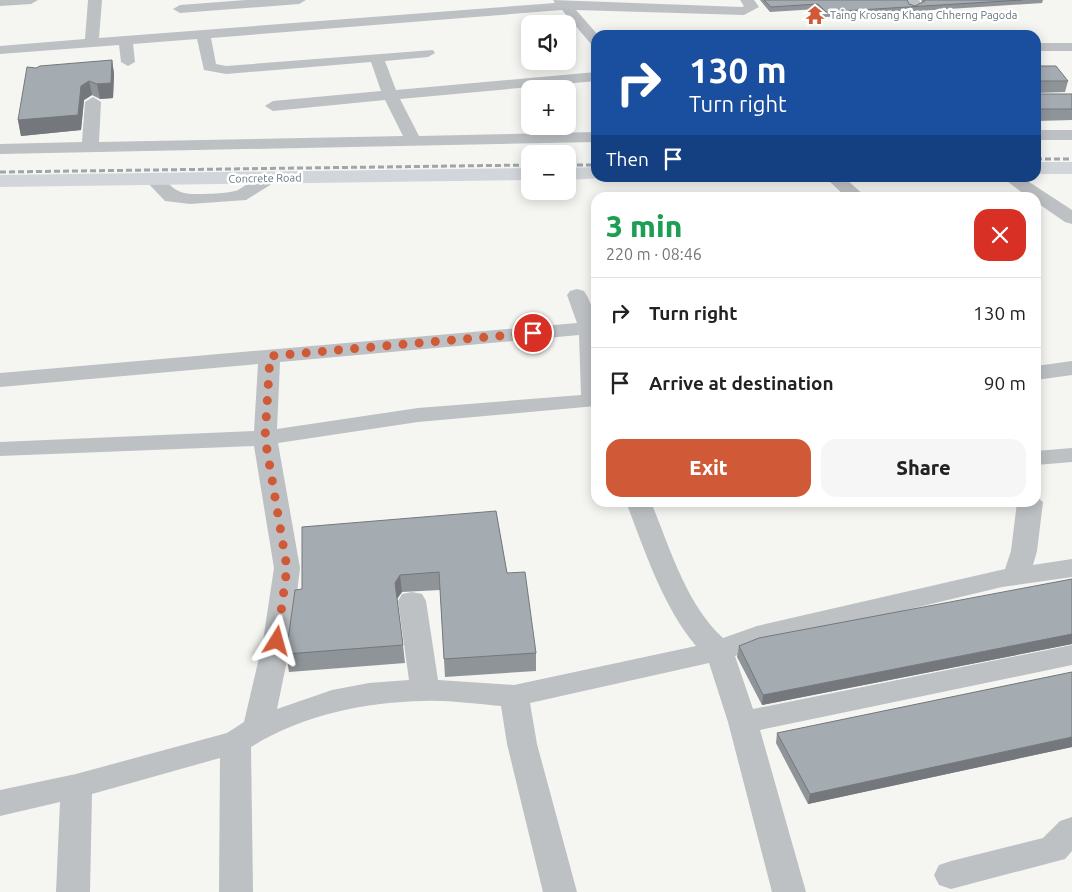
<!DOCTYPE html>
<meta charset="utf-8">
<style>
body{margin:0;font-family:Ubuntu,sans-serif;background:#f6f6f6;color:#222;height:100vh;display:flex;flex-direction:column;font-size:19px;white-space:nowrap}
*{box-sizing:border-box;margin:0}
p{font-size:16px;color:#767676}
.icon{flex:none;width:28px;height:28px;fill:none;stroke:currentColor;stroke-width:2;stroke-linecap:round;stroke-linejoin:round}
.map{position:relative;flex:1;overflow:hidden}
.sheet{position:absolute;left:591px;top:192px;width:450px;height:315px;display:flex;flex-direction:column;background:#fff;border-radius:15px;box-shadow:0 2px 12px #0003}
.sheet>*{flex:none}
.banner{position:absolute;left:591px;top:30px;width:450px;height:152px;border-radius:15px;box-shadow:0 2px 12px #0003;background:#1a4fa0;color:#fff;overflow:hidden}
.controls{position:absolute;left:521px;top:15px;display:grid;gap:10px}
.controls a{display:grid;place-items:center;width:55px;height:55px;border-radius:10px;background:#fff;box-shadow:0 2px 12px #0003;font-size:25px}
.pin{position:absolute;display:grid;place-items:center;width:42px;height:42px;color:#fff;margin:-21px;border:2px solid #fff;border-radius:50%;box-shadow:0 1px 5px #0007}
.me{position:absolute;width:55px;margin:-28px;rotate:8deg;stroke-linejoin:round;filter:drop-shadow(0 0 4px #0008)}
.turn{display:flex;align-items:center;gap:18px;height:105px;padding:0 15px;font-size:22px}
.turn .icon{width:65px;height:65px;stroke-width:2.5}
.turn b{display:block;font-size:35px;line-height:42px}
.then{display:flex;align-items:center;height:48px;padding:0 15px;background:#0003;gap:10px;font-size:19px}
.round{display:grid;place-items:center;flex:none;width:52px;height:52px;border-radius:15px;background:#f6f6f6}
.summary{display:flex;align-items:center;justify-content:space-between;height:85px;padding:0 15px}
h1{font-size:30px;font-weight:800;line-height:38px;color:#1e9e55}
.button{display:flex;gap:10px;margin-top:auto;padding:10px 15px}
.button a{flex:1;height:58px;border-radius:15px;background:#d05a37;color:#fff;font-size:20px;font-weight:800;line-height:58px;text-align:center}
.button a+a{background:#f6f6f6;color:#222}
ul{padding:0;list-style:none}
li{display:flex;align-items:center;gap:15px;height:70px;padding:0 15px;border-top:1px solid #e0e0e0}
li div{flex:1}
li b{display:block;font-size:19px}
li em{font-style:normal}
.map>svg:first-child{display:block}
</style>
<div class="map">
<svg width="1072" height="892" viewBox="0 0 1072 892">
<rect width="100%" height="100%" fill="#f5f5f2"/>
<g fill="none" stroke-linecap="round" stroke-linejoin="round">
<g fill="#bdc1c4" fill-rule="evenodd">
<path d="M0,0H38L31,4L0,6Z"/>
<path d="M88,0H102L99,38L555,3L553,0L742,7L744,6L740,0H754L759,7L744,15L576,10L598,35H596V45L591,44L562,10L211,38L216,64L226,66L433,50L435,53L428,57L385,61L396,90L596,72V81L400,99L419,136L596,132V142L0,154V144L82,142L85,102L93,97L101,102L99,142L403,136L385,100L273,111L265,106L273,101L381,91L371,62L226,74L204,70L197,39L133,44L135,62L128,66L121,62L119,45L0,54V46L85,39Z"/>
<path d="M246,0H306L299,4L180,13L173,9L180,5Z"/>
<path d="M905,0H919L922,5L915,9L910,8Z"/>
<rect x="1036" y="43" width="36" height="8"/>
<rect x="1036" y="130" width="36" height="10"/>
<path d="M269,173L275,174L278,178L275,182L246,200L190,204L165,201L144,179L147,175C167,170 166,193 191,194C202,194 229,194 238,190C249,184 257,176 269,173Z"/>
<path d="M826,178H845L867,198H847Z"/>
<path d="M1003,178H1023L1072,210V224L1065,222L1036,202V198H1029Z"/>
<path d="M577,289L584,291C604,320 596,372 596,406L418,422L278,443L300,568L291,641L277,709L332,690L369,683L409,680L398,601L402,594L412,592L422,594L426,601L438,680L514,685L696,646C662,605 645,551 626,502H651C670,548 686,604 723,638L757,626L1005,569L1011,551L1017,502H1036V496L1043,502L1037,551L1033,565L1072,559V577L1002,587L764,644L735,656L753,709L1072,645V665L760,730L806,892H772L728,722L709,663L530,703L537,744L577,892H543L507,744L501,706C475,704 449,700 424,701C365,702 302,715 251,747L253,892H219L220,758L92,794L90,892H56L60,802L0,816V790L76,774L227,733L244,722L263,641L274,568L254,446L0,456V442L254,431L258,364L0,387V373L577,323L567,295L570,291ZM579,335L581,395L418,408L277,429L280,362Z"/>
<path d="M1072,361V375L1036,380V366Z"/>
<path d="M1072,448V462L1036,465V451Z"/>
<path d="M1072,817V851L1065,859L951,889L939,885L934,875L939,865L951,861L1043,838L1060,821Z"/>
</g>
<g fill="#d2d6da" fill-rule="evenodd">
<rect x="1036" y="162" width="36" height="12"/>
<path d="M596,167V178H602L568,180V168Z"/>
<path d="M530,168V180L0,187V175Z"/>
</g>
<g stroke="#9fa5a9" stroke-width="3" stroke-dasharray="6 3" stroke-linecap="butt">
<path d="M1036,159H1072"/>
<path d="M568,165H596"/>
<path d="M0,172L530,165"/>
</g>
</g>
<g fill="#8e9498">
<path d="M760,0H907L909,4L915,6L922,2L921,0H1043L1042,3L825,17L817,9L770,12Z"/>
<path d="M112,60L114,74L113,98L100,99L92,95L84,100L81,130L21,136L18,120L36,68Z"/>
<path d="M1036,66L1068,81L1065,92L1037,93V94H1072V120L1036,121Z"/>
<path d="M496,511L507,573L536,653V671L445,677L440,590L402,592L397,599L403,645L405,663L289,672L286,654L302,589Z"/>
<path d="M1072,579V644L762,705L737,657L739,646Z"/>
<path d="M1072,672V747L808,804L776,743L777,733Z"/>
</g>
<g fill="#74787c">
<path d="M112,60L114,74L113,98L100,99L97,84Z"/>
<path d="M89,81L92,95L84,100L81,130L21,136L18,120Z"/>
<path d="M400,575L402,592L396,600L395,583Z"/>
<path d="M1072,634V644L762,705L763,695Z"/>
<path d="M1072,737V747L808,804L810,794Z"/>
</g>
<g fill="#a5acb1" stroke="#74787c">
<path d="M764,0H907L909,4L915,6L925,1L924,0H1022L826,12L818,4L771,7Z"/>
<path d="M112,60L111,83L97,84L89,81L81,86L78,115L18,120L27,67L36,68L40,66Z"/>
<path d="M1036,66H1056L1068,81H1037V94H1072V109H1036Z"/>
<path d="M496,511L507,573L525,572L536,653L444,659L439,572L400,575L395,583L403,645L286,654L295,590L302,589V527Z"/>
<path d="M1072,579V634L763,695L739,646L759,638Z"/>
<path d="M1072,672V737L810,794L777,733Z"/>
</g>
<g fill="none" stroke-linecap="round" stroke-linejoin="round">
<path stroke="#d05a37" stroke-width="9" stroke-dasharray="0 16.2" d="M277,641L287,568L265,438L270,356L533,333"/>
</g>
<defs>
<g id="temple-bare" transform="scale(1.5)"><path d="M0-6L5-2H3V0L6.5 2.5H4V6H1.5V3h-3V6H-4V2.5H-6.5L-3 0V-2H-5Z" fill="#d05a37" stroke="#fff" stroke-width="2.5" paint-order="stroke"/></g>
</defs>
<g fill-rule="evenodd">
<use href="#temple-bare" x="815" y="15"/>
</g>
<g text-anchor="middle" stroke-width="5" stroke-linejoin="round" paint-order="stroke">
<g font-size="11" fill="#677580" stroke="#fff" text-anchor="start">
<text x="830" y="19">Taing Krosang Khang Chherng Pagoda</text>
</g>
<g font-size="11" fill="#677580" stroke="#fff">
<text transform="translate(265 178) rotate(-1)" y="4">Concrete Road</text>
</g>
</g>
</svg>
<div class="controls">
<a><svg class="icon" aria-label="sound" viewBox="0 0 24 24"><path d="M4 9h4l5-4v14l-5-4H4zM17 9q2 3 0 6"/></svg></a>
<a>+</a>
<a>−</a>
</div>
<div class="pin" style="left:533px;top:333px;background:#d93025"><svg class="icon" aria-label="arrive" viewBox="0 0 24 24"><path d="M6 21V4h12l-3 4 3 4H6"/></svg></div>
<svg class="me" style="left:277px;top:641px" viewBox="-20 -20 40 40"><path d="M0-17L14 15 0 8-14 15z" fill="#d05a37" stroke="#fff" stroke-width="4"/></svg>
<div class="banner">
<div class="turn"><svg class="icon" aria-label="right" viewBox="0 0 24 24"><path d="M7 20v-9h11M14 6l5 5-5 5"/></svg><div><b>130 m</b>Turn right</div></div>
<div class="then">Then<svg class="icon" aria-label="arrive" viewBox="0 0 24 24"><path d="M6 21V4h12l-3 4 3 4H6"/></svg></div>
</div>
<section class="sheet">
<div class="summary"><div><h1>3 min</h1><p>220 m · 08:46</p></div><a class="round" style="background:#d93025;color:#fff"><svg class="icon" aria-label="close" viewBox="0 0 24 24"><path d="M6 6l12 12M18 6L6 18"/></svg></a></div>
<ul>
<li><svg class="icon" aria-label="right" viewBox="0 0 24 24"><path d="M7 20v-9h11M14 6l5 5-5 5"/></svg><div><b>Turn right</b></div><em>130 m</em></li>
<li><svg class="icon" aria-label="arrive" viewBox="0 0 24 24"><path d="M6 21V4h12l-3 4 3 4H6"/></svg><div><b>Arrive at destination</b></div><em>90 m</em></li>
</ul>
<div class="button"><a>Exit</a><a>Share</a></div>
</section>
</div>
